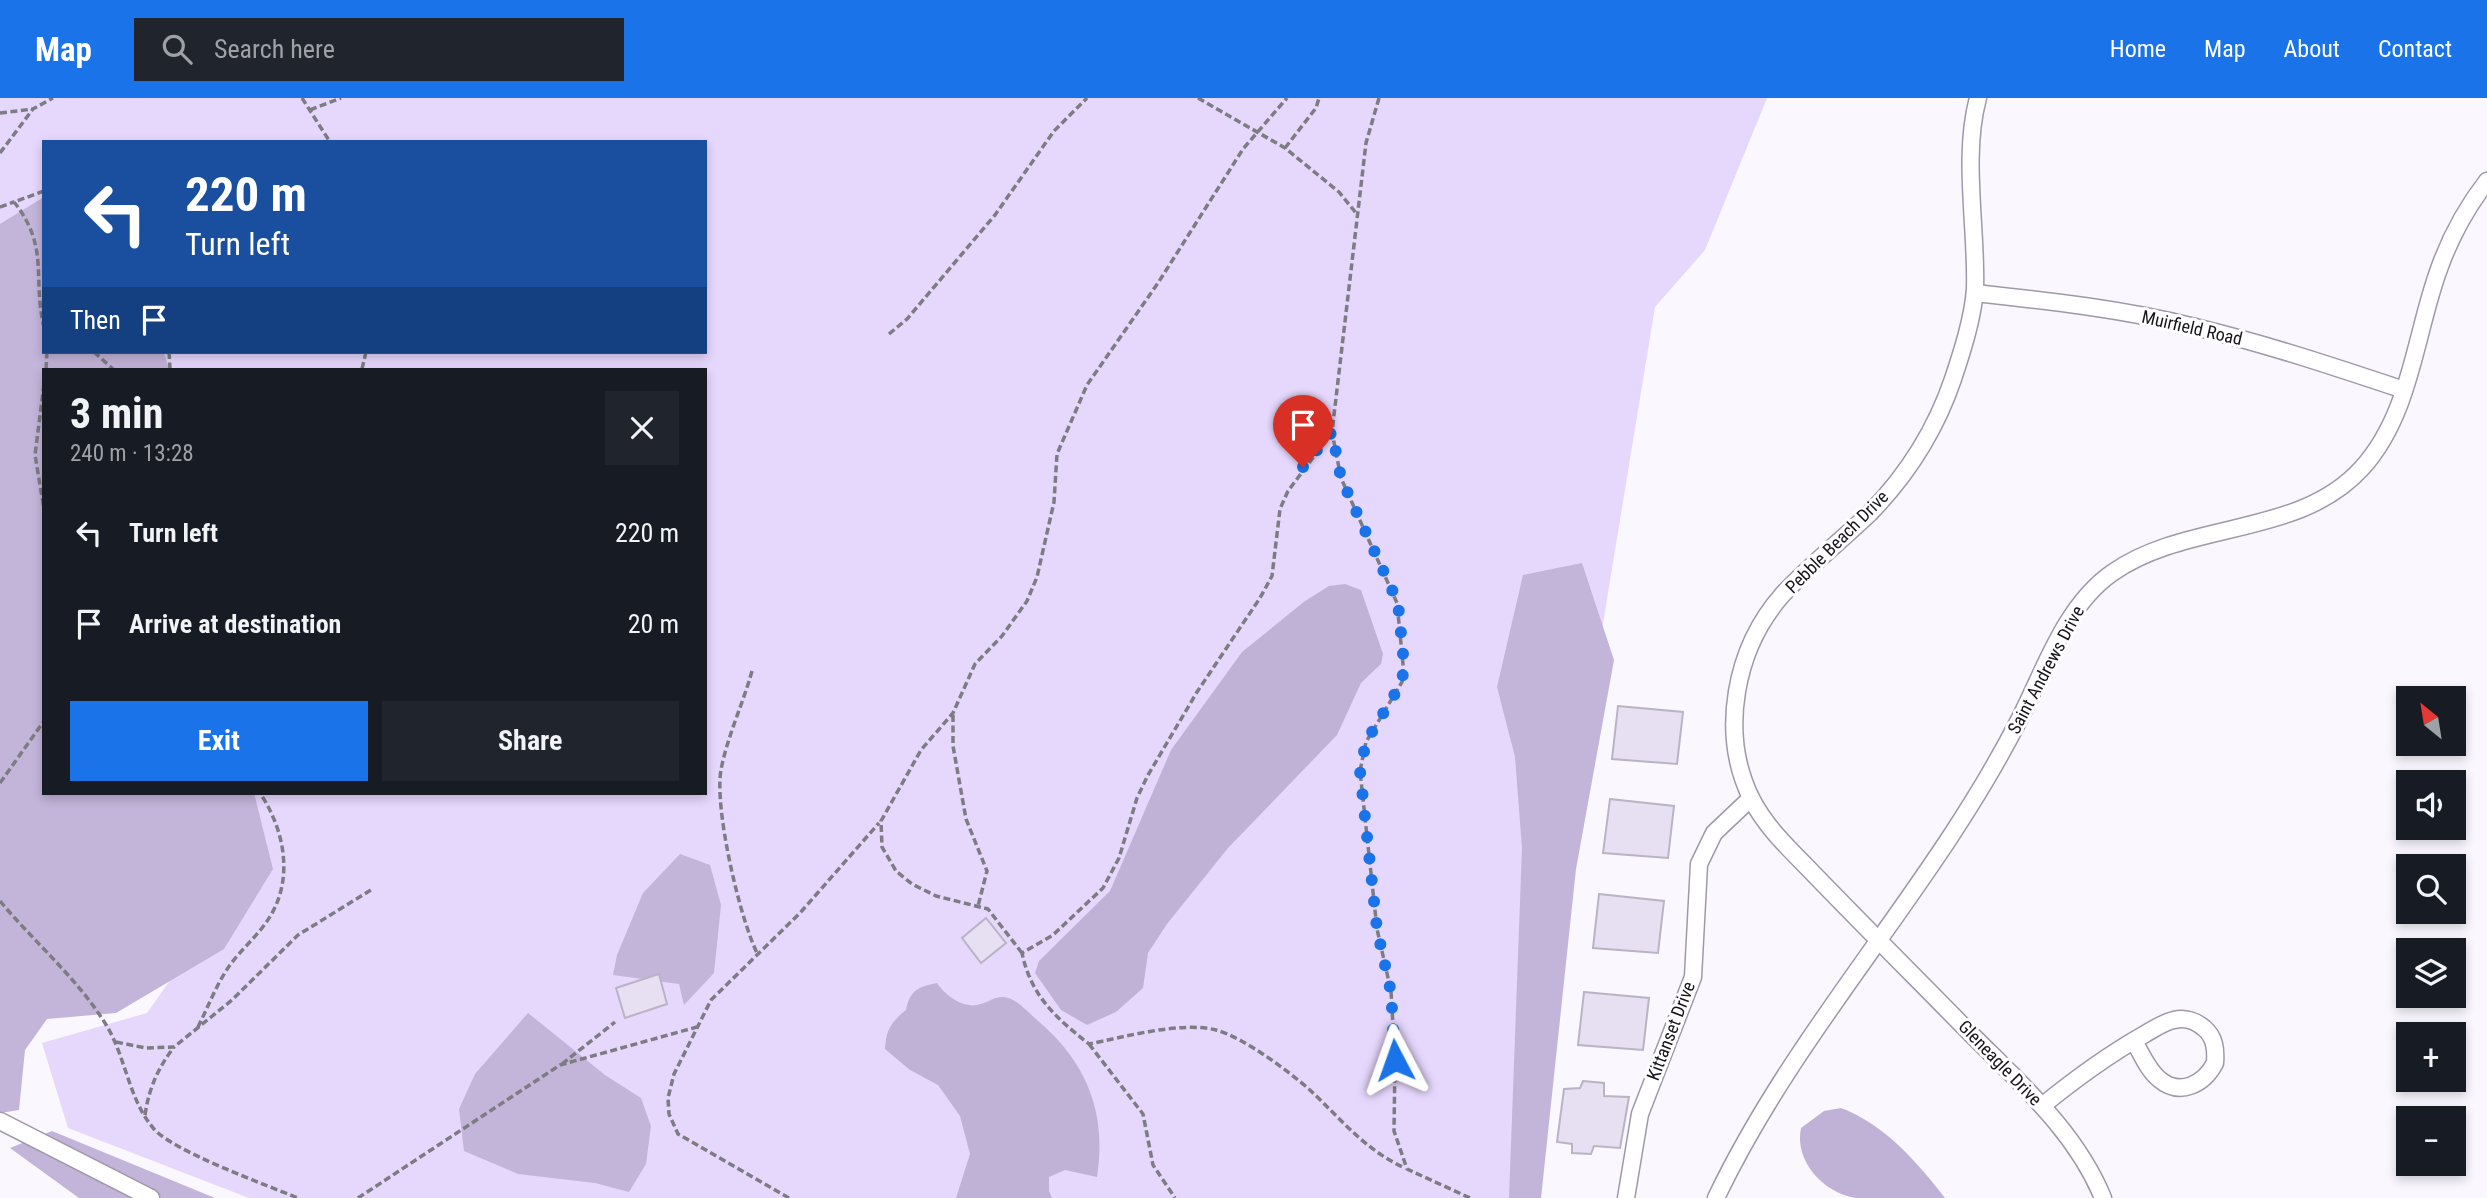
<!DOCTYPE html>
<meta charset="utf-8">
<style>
body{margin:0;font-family:"Roboto Condensed",sans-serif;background:#20242c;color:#f1f3f6;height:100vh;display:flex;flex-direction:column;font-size:26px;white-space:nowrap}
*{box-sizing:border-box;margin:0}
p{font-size:23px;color:#9ea1a6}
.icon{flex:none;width:38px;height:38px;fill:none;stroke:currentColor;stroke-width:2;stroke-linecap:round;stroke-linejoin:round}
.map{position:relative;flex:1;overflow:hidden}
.panel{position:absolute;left:42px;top:270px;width:665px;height:427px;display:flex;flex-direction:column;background:#171b24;border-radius:0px;box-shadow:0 4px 10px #0003}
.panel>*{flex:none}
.hud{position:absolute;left:42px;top:42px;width:665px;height:214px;border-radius:0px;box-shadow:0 4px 10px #0003;background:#1a4fa0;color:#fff;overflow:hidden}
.needle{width:46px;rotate:330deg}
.tools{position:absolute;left:2396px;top:588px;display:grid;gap:14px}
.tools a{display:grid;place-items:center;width:70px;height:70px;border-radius:0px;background:#171b24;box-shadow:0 4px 10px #0003;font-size:35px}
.pin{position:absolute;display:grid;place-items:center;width:60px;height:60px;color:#fff;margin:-72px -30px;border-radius:50% 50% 50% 0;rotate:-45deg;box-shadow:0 0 7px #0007}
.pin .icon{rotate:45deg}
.me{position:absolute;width:77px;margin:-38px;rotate:356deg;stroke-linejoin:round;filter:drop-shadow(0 0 5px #0008)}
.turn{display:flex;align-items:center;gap:24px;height:147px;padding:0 28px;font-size:32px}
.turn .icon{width:91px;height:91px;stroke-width:2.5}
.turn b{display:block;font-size:49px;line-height:60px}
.then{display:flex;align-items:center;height:66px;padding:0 28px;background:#0003;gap:14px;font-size:26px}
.round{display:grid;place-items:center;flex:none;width:74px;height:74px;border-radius:0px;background:#20242c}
.head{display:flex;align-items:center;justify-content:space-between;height:119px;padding:0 28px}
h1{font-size:42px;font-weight:700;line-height:52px}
.primary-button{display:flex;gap:14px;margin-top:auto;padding:14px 28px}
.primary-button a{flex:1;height:80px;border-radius:0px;background:#1a73e8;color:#fff;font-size:28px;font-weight:700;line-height:80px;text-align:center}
.primary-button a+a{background:#20242c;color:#f1f3f6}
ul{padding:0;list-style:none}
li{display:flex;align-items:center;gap:21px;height:91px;padding:0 28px}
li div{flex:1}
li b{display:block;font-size:26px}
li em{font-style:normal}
header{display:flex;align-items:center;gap:42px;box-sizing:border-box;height:98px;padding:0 35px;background:#1a73e8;color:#fff}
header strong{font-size:33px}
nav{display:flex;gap:38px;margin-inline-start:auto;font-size:24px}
.search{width:490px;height:63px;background:#20242c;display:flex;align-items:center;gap:18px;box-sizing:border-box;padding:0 24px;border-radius:0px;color:#9ea1a6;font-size:26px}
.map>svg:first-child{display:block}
</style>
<header>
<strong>Map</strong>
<div class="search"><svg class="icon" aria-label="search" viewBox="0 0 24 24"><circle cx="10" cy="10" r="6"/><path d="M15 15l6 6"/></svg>Search here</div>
<nav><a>Home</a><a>Map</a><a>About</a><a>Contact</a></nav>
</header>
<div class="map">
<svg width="2487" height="1100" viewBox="0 0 2487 1100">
<rect width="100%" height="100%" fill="#faf7ff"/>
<path fill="#e6d7fd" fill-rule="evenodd" d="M0,0H1767L1705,152L1655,209L1570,726L1522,1100H249L68,1030L42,945L147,915L267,746L252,695H705V271H44L0,594ZM44,44H705V254H44Z"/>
<g fill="#c3b4d9">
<path d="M44,99V254H164L169,271H44V695H254L273,771L224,851L116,915L47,921L25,952L19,1012L0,1015V126Z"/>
<path d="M1582,465L1614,562L1576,771L1541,1100H1509L1522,750L1515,659L1497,589L1523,477Z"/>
<path d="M680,756L710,767L721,807L714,875L684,907L679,886L613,877L617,857L643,795Z"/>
<path d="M528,915L605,977L641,1000L651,1028L646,1066L629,1094L595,1085L518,1076L464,1053L459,1011L475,976Z"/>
<path d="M52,1033L215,1100H79L10,1050Z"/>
</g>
<g fill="#c0b2d7">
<path d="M1345,486L1361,492L1383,556L1381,566L1361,585L1337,637L1228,750L1167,826L1148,855L1143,890L1116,914L1087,927L1061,912L1035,875L1039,863L1110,793L1171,652L1242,554L1305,503L1329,488Z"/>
<path d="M937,885C944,896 962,910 977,907C990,905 998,894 1013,902C1021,906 1030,916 1037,922C1087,964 1107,1015 1097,1079L1065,1072L1049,1079V1093L1052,1100H956L970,1056L960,1018L938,987L910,972L885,951C886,932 891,924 906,912C910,892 918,889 937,885Z"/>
<path d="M1841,1010C1884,1026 1917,1064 1945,1100C1916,1100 1884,1100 1856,1100C1823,1095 1794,1063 1801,1030L1824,1013Z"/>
</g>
<g fill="#e7e0f2" stroke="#bab3c5" stroke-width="2">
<path d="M1618,608L1683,614L1677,666L1612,661Z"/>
<path d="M1610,701L1674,708L1668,760L1603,755Z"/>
<path d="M1599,796L1664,803L1658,855L1593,850Z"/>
<path d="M986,820L1006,845L981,865L962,840Z"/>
<path d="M659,876L667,906L625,920L616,890Z"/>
<path d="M1584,894L1649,900L1643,952L1578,947Z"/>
<path d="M1583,983L1604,985V998L1629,999L1620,1050L1594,1048L1591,1056L1572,1055V1046L1557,1044L1564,991L1580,990Z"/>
</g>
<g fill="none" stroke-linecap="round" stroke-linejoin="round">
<g stroke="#9f98a9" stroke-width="19">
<g id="minor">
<path d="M1978,0C1962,58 1977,131 1975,191C1973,220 1962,254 1953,281C1936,331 1907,377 1870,415C1842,442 1810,467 1783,496C1735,550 1719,634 1751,700C1764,726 1785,747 1805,767C1860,824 1916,880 1972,937C2021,986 2076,1034 2103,1100"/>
<path d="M1975,195C2049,203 2123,211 2195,229C2266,246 2335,269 2404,292"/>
<path d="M2042,1008C2075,981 2108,957 2145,936C2154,931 2164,924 2174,922C2185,919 2196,923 2204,930C2215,939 2216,952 2215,965C2204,986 2180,999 2159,981C2148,972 2141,955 2134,943"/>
<path d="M0,1023L151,1100"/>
<path d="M1626,1100L1640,1016L1693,879L1699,766L1714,735L1751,700"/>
<path d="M1716,1100C1798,928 1934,790 2020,620C2045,571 2065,508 2112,475C2187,422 2299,440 2362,370C2411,316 2415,236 2439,171C2450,140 2467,109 2487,83"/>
</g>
</g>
<g stroke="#7e7c83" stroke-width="3.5" stroke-dasharray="7 3.5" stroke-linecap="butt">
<path d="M302,0L330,44"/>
<path d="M1198,0L1285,50L1339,94L1356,115"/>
<path d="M1379,0L1366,45L1332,334L1341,380L1397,505L1403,566L1402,584L1366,644L1360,673L1377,831L1391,893L1395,962L1394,1033L1407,1071L1470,1100"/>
<path d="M310,12L341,0"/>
<path d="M0,15L33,11"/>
<path d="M1285,50L1316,10L1319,0"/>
<path d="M0,55L33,11L53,0"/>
<path d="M44,93L14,104C50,149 32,180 44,229"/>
<path d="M0,109L14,104"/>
<path d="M889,236L907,221L995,117L1054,33L1087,0"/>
<path d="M94,254L113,271"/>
<path d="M169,254L170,271"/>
<path d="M46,271L47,254"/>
<path d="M362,271L366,254"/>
<path d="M44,286L35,357L44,411"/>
<path d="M1332,334L1288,393L1280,411L1272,478L1260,500L1197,594L1148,677L1137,700L1119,760L1103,790L1053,837L1022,855C1031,898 1056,920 1089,946C1124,939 1181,923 1216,932C1243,939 1290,974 1311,993C1342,1022 1365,1052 1405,1070"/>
<path d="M752,573C743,606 727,639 721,672C714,710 740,822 758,857"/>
<path d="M953,617V648L966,721L987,773L978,808"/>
<path d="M0,685L44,623"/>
<path d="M0,803C34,844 76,879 105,925C126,958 128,1001 154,1031C173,1053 266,1087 298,1100"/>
<path d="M1022,855L988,811L936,798L912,786L896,773L882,749L881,723L921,652L953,615L975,566L1002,538L1027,503L1037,479L1054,404L1057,356L1087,287L1158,185L1243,51L1287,0"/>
<path d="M198,929C208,909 217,885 230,867C241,852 255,840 265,826C295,786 286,734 260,695"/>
<path d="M116,944L146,950L174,949L232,902L298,837L371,792"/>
<path d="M1089,946L1143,1016L1153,1067L1175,1100"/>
<path d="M562,966L615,924"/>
<path d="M145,1017C149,990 158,970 174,949"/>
<path d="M358,1100L560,967L697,929"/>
<path d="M789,1100L678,1036L669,1016L668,1000L674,976L711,902L800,815L879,725"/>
</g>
<use href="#minor" stroke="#fff" stroke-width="16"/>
</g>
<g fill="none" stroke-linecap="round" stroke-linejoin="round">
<path stroke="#1a73e8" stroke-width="12" stroke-dasharray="0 21.6" d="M1303,369L1332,334L1341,380L1398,505L1404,566L1402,584L1366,644L1360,673L1377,831L1391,894L1395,962"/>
</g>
<g text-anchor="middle" stroke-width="6" stroke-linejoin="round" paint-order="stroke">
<g font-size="18" fill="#17151b" stroke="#fff">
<text transform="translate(2192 230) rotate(13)" y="6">Muirfield Road</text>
<text transform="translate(1837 444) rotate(-45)" y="6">Pebble Beach Drive</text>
<text transform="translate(2046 572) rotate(-62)" y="6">Saint Andrews Drive</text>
<text transform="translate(1671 933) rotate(-69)" y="6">Kittanset Drive</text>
<text transform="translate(2000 965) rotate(46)" y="6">Gleneagle Drive</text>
</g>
</g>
</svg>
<div class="tools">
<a><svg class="needle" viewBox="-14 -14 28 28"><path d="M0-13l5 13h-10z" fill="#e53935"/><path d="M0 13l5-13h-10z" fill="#9ea1a6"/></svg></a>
<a><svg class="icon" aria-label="sound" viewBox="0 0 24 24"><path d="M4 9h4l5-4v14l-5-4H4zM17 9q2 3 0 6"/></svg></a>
<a><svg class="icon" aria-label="search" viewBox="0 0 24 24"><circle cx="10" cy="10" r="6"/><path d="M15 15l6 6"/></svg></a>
<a><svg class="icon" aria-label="layers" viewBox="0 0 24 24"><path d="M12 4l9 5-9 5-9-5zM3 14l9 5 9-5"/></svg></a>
<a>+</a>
<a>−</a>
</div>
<div class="pin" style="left:1303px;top:369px;background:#d93025"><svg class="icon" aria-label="arrive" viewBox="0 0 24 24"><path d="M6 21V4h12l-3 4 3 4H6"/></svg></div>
<svg class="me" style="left:1395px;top:962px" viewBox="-20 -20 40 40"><path d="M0-17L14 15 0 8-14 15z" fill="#1a73e8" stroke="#fff" stroke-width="4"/></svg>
<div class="hud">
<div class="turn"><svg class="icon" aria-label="left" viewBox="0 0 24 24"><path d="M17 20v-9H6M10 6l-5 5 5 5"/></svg><div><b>220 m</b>Turn left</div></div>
<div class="then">Then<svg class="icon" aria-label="arrive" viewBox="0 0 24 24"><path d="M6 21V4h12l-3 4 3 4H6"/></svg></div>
</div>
<section class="panel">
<div class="head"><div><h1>3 min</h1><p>240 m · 13:28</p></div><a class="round"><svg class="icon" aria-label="close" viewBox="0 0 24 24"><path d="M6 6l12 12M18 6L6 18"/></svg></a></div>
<ul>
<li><svg class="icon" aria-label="left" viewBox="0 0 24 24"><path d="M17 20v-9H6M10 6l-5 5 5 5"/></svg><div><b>Turn left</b></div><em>220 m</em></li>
<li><svg class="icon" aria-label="arrive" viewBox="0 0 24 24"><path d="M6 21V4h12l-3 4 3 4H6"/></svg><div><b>Arrive at destination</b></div><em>20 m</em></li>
</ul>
<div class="primary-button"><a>Exit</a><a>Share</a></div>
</section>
</div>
